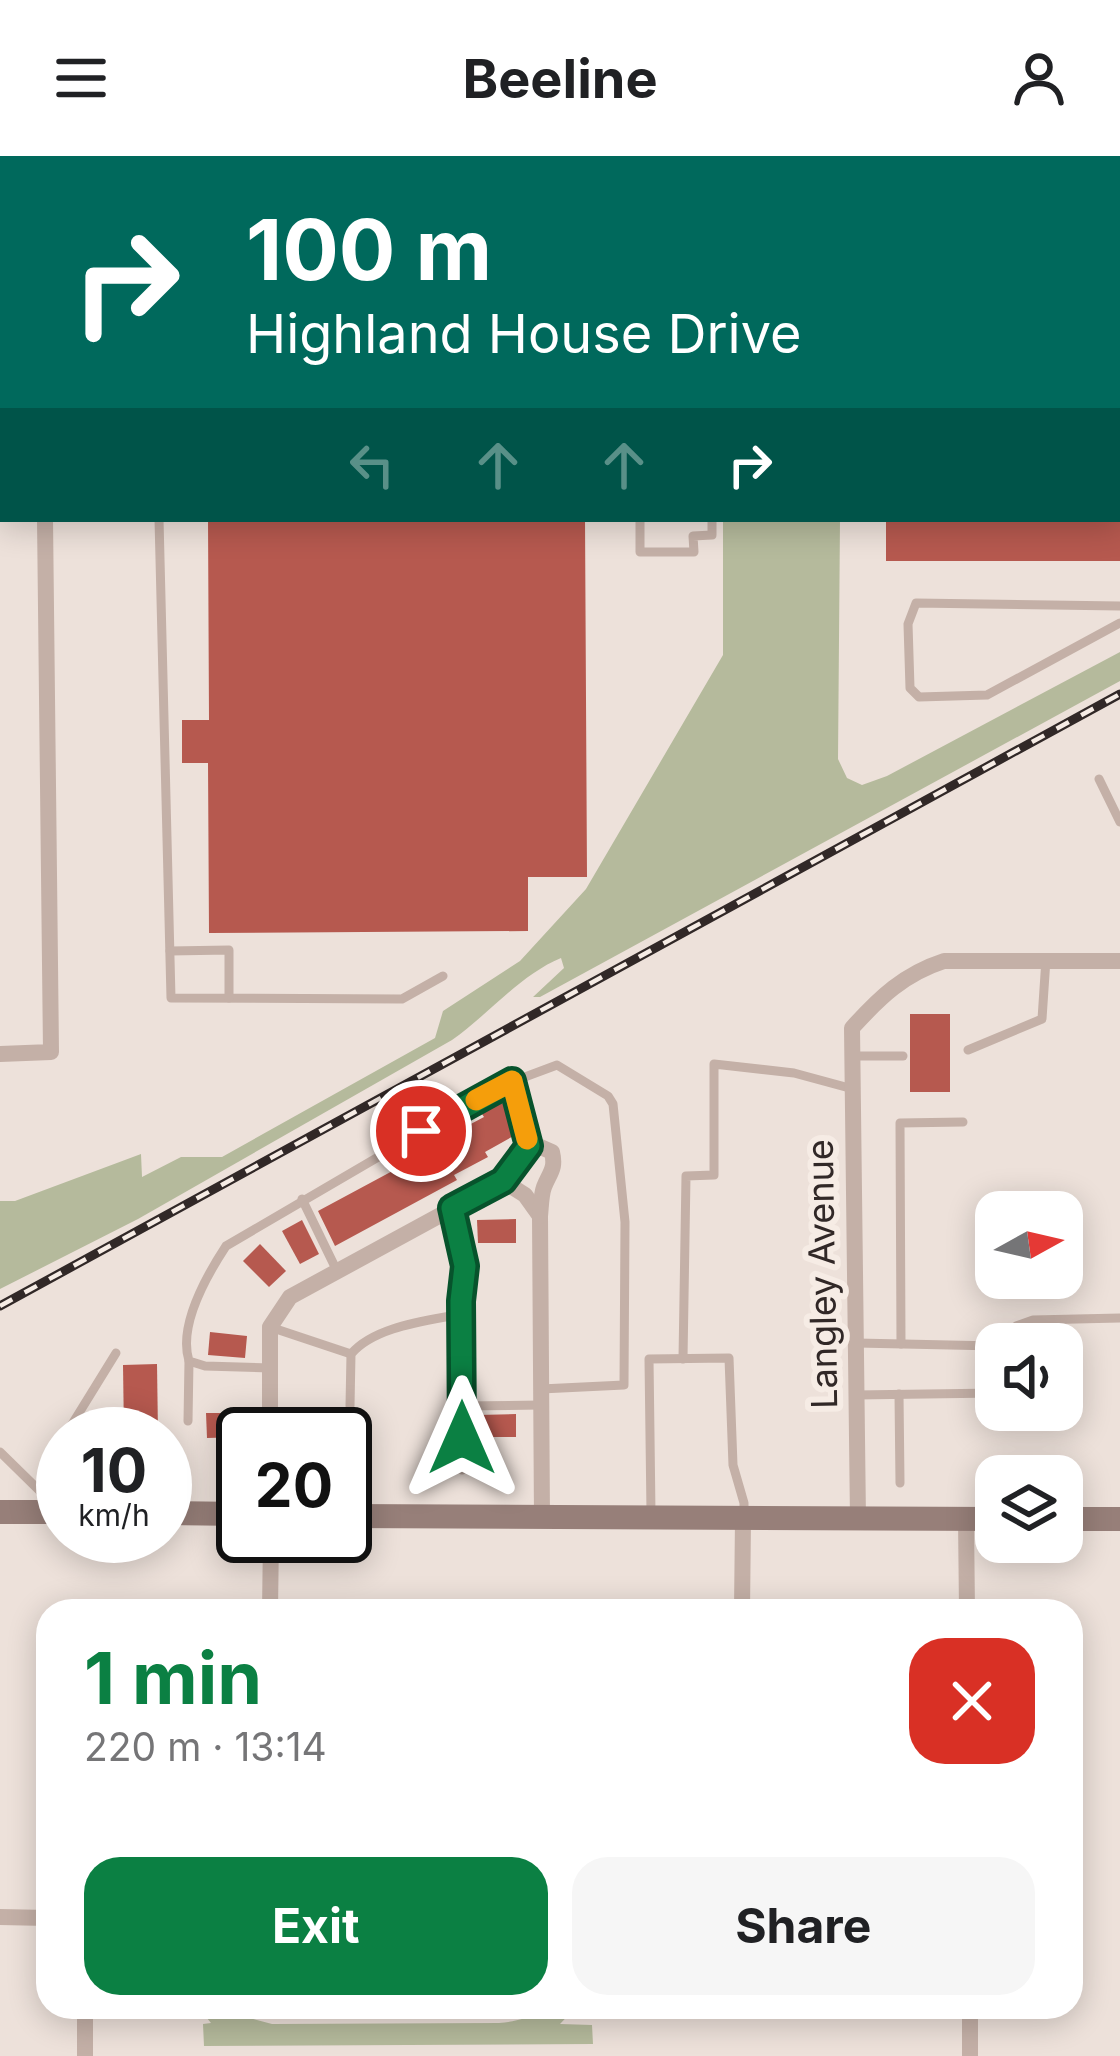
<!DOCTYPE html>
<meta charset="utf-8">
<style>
body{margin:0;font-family:Inter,sans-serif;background:#f6f6f6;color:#202124;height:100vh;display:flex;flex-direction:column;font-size:45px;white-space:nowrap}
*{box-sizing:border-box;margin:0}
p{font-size:39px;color:#757577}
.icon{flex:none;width:66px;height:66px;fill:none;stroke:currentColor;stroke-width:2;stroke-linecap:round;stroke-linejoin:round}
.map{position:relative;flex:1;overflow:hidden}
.sheet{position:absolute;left:36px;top:1443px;width:1047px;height:420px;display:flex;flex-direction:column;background:#fff;border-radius:36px;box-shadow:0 6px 30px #0003}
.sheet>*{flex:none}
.top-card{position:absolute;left:0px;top:0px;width:1122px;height:366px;box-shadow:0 6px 30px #0003;background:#00695c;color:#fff;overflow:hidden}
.needle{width:78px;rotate:82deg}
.tools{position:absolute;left:975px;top:1035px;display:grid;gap:24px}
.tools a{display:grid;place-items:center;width:108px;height:108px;border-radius:24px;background:#fff;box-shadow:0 6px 30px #0003;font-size:60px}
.speed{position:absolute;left:36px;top:1251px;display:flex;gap:24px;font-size:60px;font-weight:700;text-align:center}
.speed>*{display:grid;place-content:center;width:156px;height:156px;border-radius:50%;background:#fff;box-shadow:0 6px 30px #0003;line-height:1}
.speed small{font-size:30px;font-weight:400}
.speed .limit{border:6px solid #111;border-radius:18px;background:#fff;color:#111}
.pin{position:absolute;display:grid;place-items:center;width:102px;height:102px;color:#fff;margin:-51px;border:6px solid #fff;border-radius:50%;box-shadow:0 3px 12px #0007}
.me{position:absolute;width:132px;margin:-66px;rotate:0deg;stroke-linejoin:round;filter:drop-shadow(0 0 9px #0008)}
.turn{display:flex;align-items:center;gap:42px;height:252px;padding:0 48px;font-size:54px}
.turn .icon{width:156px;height:156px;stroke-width:2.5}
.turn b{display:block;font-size:84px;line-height:102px}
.lanes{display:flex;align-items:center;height:114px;padding:0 48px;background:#0003;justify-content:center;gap:60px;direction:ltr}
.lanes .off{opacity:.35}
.round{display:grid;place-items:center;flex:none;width:126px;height:126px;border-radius:36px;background:#f6f6f6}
.headline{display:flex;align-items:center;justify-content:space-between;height:204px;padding:0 48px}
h1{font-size:72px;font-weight:700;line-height:90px;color:#0b8043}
.cta{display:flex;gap:24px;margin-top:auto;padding:24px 48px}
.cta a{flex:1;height:138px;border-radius:36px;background:#0b8043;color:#fff;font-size:48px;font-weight:700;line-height:138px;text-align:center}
.cta a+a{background:#f6f6f6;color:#202124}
header{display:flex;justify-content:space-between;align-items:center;height:156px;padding:0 48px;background:#fff;font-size:54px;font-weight:700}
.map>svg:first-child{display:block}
</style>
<header><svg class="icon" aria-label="menu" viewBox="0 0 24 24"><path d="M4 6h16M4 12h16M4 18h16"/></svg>Beeline<svg class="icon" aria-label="person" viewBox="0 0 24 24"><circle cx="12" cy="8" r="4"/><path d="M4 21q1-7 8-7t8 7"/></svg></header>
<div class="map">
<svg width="1120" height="1900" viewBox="0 0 1120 1900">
<rect width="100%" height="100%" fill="#ede1da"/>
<g fill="#b5ba9c">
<path d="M723,363H840L838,603L847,622L862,629L887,620L1120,496V525L540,841H533L564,812L561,802C520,819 489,858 452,884L138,1063L0,1133V1045H15L141,998L142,1021L181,1001H222L435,882L443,855L520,805L586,733L723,499Z"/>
<path d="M198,1851H230L242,1860L272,1868L499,1867C528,1865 547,1851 576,1851L560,1868L592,1869L593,1888L204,1890L203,1868L211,1867Z"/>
<rect x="261" y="1851" width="256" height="11"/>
</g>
<g fill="#b6594f">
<path d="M208,363H585L587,721H528V775L209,777L208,607H182V564H209Z"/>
<rect x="886" y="363" width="234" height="42"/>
<rect x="910" y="858" width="40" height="78"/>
<path d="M501,944L517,978L485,996L488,1001L454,1019L457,1024L335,1090L318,1055L452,983L450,979L484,961L480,955Z"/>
<path d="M516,1063V1087H478L477,1064Z"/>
<path d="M302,1064L319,1098L300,1108L282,1075Z"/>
<path d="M260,1088L286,1115L269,1131L243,1105Z"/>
<path d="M210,1176L247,1180L245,1202L208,1199Z"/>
<path d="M157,1208L158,1278H124L123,1209Z"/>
<path d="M206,1257H245V1278L243,1281L207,1282Z"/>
<path d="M516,1258V1281H478V1259Z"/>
</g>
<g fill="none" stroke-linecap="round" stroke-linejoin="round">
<g stroke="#c4b0a7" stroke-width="9">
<path d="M159,363L171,842L402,843L443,820"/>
<path d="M640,363V396H694L693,380L712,379V363"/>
<path d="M1120,450L916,447L908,468L910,532L919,541L987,539L1120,467"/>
<path d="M1099,623L1120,666"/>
<path d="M170,795L229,794V842"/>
<path d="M968,894L1042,863L1046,803"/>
<path d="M852,900H903"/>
<path d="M512,925L529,990"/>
<path d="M302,1043L336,1113"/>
<path d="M452,1052L465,1110L461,1145L462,1314"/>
<path d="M270,1171L351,1198"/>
<path d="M857,1187L996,1190"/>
<path d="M901,1188L900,967L963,966"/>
<path d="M1014,1188L1016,1170L1033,1164L1120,1162"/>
<path d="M683,1203L686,1020L714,1019V908L794,917L853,933"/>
<path d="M270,1212L205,1210L189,1205C178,1170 207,1119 226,1090L498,931L557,909L608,940L613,948L625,1066L624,1229L541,1233"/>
<path d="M899,1238L900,1327"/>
<path d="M856,1239L996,1237"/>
<path d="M350,1250L351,1198C375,1170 427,1165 461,1158"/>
<path d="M462,1250L541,1249"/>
<path d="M188,1265L189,1205"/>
<path d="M66,1278L116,1197"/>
<path d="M0,1296L49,1344"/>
<path d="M49,1356L50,1304L63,1282"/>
<path d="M651,1357L649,1203L729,1202L733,1309L744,1347V1358"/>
</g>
<g stroke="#c4b0a7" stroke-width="16">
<path d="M240,3V0"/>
<path d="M943,3V0"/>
<path d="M0,898L51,896L45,363"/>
<path d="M503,1025L525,1039L540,1060L542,1363"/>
<path d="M270,1278V1171L290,1141L503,1025L525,994L536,989L552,996C556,1013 550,1016 544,1031C541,1039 541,1051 540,1060"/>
<path d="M966,1362L967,1455"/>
<path d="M858,1363L852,872C880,841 904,818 944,805H1120"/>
<path d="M270,1455L271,1380"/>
<path d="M742,1455L743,1363"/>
<path d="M0,1761L48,1762"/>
<path d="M970,1851V1900"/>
<path d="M85,1900V1851"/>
</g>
<g stroke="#977f79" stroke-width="24">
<path d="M1119,89H1120"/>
<path d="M0,92H3"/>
<path d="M0,1356H63"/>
<path d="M165,1357L243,1358"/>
<path d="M345,1360L996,1363"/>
<path d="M1062,1363H1120"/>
</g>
<g stroke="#312827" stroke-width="9">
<path id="rail" d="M0,1150L1120,538"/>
</g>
<use href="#rail" stroke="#f6ece5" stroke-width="4.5" stroke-dasharray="14" stroke-linecap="butt"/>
</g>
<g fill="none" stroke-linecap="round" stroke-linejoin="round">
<g stroke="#07532c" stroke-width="30">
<path id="route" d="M421,975L512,925L529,990L503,1025L452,1052L465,1110L461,1145L462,1282"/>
</g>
<use href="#route" stroke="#0b8043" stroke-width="21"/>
<path stroke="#f59e0b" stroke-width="21" d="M476,944L512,925L527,983"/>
</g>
<g text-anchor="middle" stroke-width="12" stroke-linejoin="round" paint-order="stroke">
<g font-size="36" fill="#312827" stroke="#f6ece5">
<text transform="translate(822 1118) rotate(-91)" y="13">Langley Avenue</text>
</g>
</g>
</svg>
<div class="tools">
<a><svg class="needle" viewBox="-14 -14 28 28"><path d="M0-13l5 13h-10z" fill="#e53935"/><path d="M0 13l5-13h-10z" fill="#757577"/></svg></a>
<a><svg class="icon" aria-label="sound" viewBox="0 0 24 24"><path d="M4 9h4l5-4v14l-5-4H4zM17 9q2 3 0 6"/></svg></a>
<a><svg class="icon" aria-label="layers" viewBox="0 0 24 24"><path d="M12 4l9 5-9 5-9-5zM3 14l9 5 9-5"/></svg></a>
</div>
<div class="speed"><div>10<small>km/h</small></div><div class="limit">20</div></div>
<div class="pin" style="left:421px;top:975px;background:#d93025"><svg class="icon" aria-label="arrive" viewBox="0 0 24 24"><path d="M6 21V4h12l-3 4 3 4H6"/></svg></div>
<svg class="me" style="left:462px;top:1282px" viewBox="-20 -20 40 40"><path d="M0-17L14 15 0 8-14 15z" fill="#0b8043" stroke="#fff" stroke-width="4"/></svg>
<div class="top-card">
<div class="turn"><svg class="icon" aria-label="right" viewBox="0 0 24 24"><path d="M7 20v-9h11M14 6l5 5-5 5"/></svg><div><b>100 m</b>Highland House Drive</div></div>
<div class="lanes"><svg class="icon off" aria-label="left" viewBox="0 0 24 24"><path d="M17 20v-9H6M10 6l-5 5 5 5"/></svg><svg class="icon off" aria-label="ahead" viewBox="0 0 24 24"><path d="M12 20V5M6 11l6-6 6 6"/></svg><svg class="icon off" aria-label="ahead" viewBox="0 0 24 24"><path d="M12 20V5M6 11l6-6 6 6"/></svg><svg class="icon" aria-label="right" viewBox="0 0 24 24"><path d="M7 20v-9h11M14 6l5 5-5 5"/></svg></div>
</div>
<section class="sheet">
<div class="headline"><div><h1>1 min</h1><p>220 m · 13:14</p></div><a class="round" style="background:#d93025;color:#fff"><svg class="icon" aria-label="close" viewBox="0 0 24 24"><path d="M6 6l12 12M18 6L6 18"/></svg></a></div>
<div class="cta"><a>Exit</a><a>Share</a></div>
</section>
</div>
